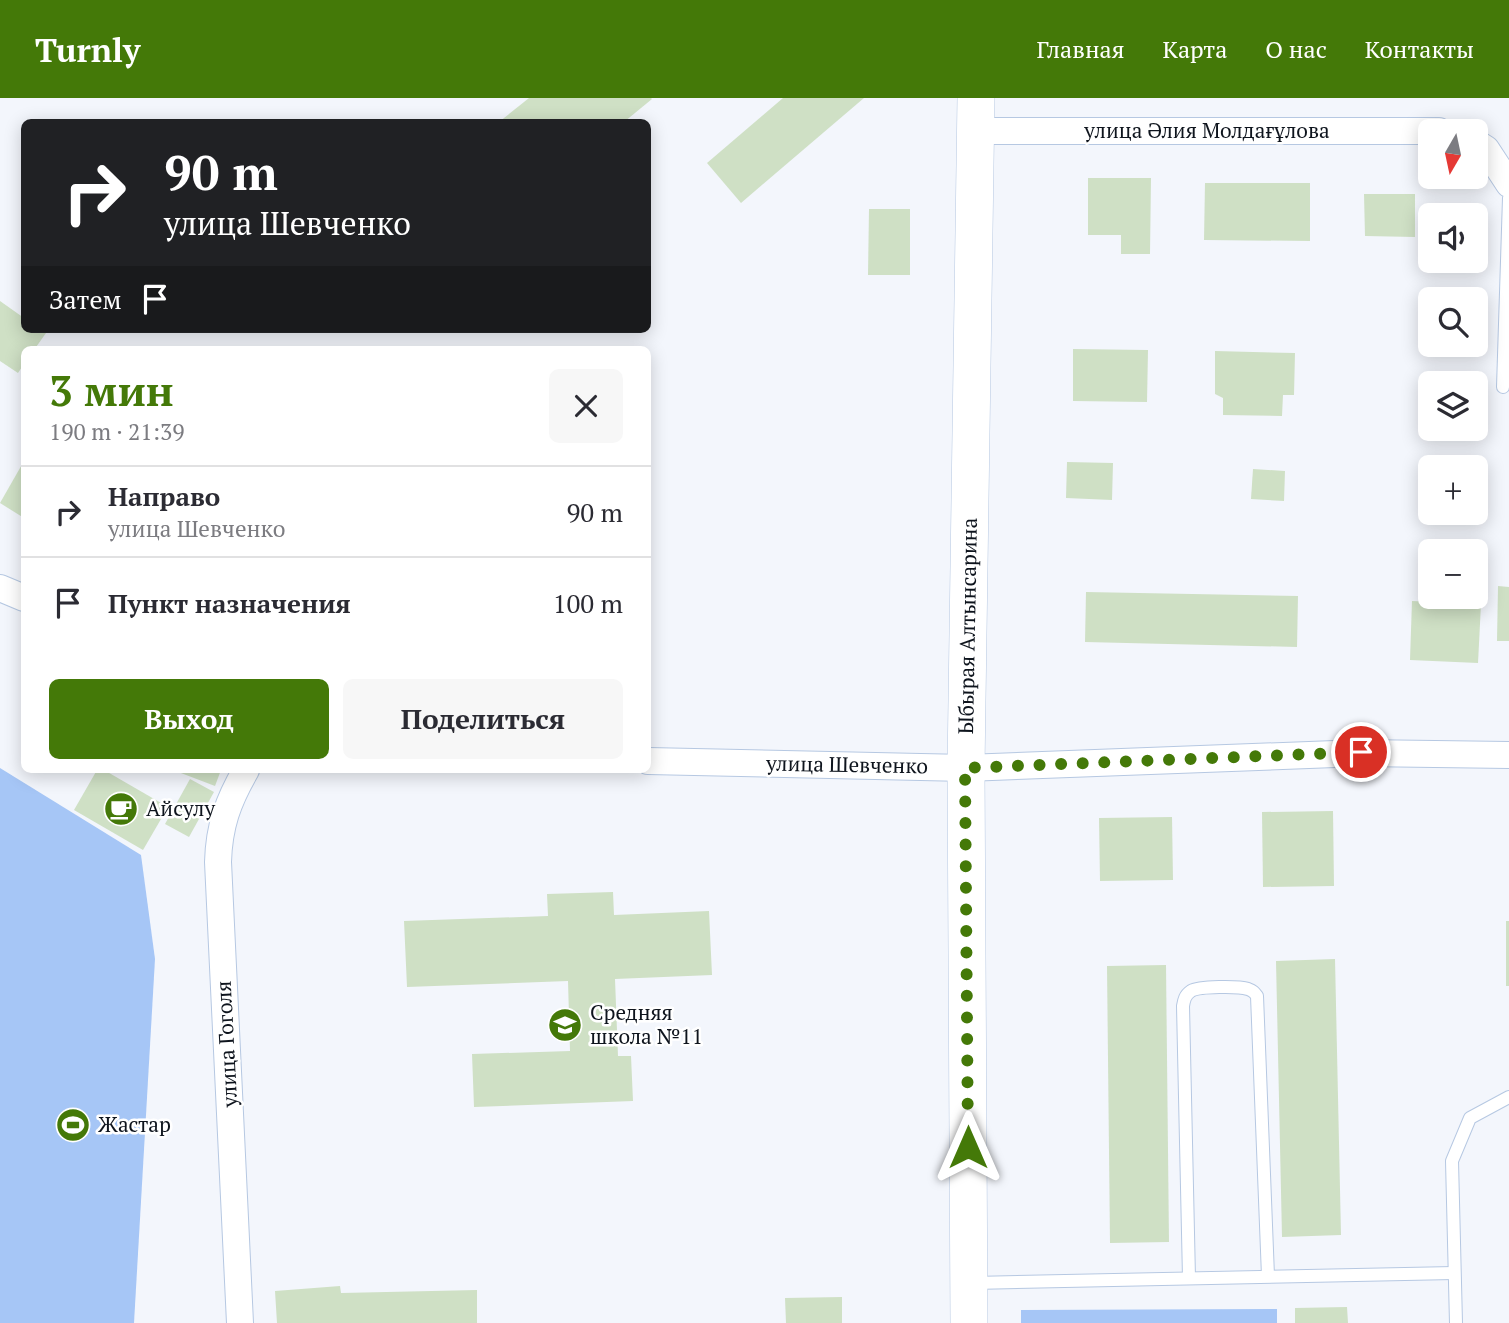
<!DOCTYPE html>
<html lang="ru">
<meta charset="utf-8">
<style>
body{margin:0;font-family:"PT Serif",serif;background:#f7f7f7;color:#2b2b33;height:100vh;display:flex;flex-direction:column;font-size:26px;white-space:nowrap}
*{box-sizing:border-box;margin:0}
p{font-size:23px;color:#7c7c81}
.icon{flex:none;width:38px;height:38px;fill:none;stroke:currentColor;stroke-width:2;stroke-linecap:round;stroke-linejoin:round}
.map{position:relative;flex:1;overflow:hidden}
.details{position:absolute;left:21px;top:248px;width:630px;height:427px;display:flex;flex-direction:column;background:#fff;border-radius:10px;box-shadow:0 4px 18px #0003}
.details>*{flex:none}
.hud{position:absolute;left:21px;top:21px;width:630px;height:214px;border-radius:10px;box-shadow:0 4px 18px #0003;background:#202124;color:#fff;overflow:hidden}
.needle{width:46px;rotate:189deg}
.controls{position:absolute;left:1418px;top:21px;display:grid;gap:14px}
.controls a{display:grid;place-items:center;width:70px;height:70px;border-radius:10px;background:#fff;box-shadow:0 4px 18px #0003;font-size:35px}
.pin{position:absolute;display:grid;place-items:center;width:60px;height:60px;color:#fff;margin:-30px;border:4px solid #fff;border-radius:50%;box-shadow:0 2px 7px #0007}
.me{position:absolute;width:77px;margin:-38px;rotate:0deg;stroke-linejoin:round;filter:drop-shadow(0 0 5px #0008)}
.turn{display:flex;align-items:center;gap:24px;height:147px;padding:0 28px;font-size:32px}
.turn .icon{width:91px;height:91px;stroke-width:2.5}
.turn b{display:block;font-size:49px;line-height:60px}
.then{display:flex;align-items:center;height:66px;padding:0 28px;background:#0003;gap:14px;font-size:26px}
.round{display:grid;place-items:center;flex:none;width:74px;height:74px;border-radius:10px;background:#f7f7f7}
.summary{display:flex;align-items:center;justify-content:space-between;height:119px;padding:0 28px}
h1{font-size:42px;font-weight:600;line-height:52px;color:#447908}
.primary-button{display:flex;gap:14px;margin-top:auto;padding:14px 28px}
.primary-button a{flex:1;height:80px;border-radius:10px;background:#447908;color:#fff;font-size:28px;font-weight:600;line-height:80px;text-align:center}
.primary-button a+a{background:#f7f7f7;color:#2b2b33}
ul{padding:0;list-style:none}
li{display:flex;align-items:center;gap:21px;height:91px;padding:0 28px;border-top:2px solid #e1e1e2}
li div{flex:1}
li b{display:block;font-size:26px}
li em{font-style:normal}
header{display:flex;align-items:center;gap:42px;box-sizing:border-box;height:98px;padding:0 35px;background:#447908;color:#fff}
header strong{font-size:33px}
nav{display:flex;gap:38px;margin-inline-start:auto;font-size:24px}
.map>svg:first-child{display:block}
</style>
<header>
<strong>Turnly</strong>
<nav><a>Главная</a><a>Карта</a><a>О нас</a><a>Контакты</a></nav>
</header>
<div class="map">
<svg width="1509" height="1225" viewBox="0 0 1509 1225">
<rect width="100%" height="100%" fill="#f3f6fc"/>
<g fill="#a6c6f6">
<path d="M0,670L141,757L155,861L134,1225H0Z"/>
<path d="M1277,1211V1225H1021V1212Z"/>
</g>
<g fill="#cfe0c5">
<path d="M529,0H651L652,1L624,24H499Z"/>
<path d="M783,0H864L741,105L707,65Z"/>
<path d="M1088,80H1151L1150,156H1121V137H1088Z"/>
<path d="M1205,85H1310V143L1204,142Z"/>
<path d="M1364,96H1415V139L1365,138Z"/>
<path d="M869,111H910V177H868Z"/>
<path d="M0,203L24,220V231H40L46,235L34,252H24V266L18,275L0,263Z"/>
<path d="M1073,251L1148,252L1147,304L1073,303Z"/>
<path d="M1215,253L1295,255L1294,297H1283L1282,318L1223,317V300L1215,296Z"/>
<path d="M24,363V420L0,405Z"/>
<path d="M1067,364L1113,365L1112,402L1066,400Z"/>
<path d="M1253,371L1285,373L1284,403L1251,401Z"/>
<path d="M1498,488L1509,489V543H1497Z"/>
<path d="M1086,494L1298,498L1297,549L1085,544Z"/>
<path d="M1412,503L1481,506L1478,565L1410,562Z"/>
<path d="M97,672H104L168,709L143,752L74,712Z"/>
<path d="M173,672H221L215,688Z"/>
<path d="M190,681L214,694L189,739L165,726Z"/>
<path d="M1333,713L1334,788L1263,789L1262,714Z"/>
<path d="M1172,719L1173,782L1100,783L1099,720Z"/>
<path d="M613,794L614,817L709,813L712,877L615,881L618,958H631L633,1003L474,1009L472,956L570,953L568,883L407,889L404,823L548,818L547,796Z"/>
<rect x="1506" y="823" width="3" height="65"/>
<path d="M1335,861L1341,1137L1282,1139L1276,863Z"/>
<path d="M1166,867L1169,1144L1110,1145L1107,868Z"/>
<path d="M340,1188L341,1195L477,1192V1225H277L275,1193Z"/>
<path d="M842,1199V1225H786L785,1200Z"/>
<path d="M1347,1209L1348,1225H1295V1210Z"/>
</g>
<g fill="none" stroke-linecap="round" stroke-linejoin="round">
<g stroke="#b6c8e2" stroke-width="14">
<g id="lane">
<path d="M1503,289L1509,100"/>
<path d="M1189,1180L1183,908C1184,902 1185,897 1191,893C1199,888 1239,888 1248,891C1253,893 1254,894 1257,898L1268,1178"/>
<path d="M973,1185L1454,1175"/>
<path d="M1456,1225L1452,1063L1470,1020L1509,999"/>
</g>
</g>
<g stroke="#b6c8e2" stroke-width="28">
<g id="street">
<path d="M975,33H1439"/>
<path d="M1475,44L1486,51L1509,86"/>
<path d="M0,490L24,500"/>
<path d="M648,663L966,670L1361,655L1509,657"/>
<path d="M240,1225L218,764C219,728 228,703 246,672"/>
</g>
</g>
<g stroke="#b6c8e2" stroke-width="38">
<path id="secondary" d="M969,1225L966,670L976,0"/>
</g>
<use href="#lane" stroke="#fff" stroke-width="12"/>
<use href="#street" stroke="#fff" stroke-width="26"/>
<use href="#secondary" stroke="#fff" stroke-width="37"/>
</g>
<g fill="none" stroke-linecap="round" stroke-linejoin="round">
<path stroke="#447908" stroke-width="12" stroke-dasharray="0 21.6" d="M968,1049L965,670L1361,654"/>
</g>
<defs>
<g id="cafe-disc" transform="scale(1.75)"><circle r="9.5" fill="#447908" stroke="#fff"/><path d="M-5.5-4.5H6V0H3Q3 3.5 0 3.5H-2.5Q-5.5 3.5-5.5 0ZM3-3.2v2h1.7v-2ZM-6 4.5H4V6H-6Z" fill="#fff"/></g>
<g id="school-disc" transform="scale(1.75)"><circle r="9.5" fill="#447908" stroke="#fff"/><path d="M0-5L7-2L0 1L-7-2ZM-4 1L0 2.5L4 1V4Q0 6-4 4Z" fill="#fff"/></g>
<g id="stadium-disc" transform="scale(1.75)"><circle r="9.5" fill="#447908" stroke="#fff"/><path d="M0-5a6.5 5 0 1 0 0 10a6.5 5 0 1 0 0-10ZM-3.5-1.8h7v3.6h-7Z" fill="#fff"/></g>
</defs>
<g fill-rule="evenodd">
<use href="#cafe-disc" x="121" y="711"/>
<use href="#school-disc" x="565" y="927"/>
<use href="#stadium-disc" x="73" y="1027"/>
</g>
<g text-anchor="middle" stroke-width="5" stroke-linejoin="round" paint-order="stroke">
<g font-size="21" fill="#0e141d" stroke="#fff">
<text x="1207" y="40">улица Әлия Молдағұлова</text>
<text transform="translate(968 528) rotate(-89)" y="7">Ыбырая Алтынсарина</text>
<text transform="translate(847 667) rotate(1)" y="7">улица Шевченко</text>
<text transform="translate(227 946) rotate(-93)" y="7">улица Гоголя</text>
</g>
<g font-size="21" fill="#0e141d" stroke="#fff" text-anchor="start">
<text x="146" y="718">Айсулу</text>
<text x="590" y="922">Средняя<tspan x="590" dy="24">школа №11</tspan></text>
<text x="98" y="1034">Жастар</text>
</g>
</g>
</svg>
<div class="controls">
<a><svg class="needle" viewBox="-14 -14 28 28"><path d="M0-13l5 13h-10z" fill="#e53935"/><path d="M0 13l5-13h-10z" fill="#7c7c81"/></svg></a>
<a><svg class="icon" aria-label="sound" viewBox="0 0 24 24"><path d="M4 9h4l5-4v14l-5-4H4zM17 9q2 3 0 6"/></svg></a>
<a><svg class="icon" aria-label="search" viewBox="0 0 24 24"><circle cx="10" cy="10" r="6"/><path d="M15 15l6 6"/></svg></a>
<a><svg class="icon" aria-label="layers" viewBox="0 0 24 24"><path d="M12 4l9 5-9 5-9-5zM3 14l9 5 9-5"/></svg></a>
<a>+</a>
<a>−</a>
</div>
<div class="pin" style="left:1361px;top:654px;background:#d93025"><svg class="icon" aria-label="arrive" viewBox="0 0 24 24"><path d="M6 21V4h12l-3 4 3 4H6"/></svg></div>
<svg class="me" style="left:968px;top:1049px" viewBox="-20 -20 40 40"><path d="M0-17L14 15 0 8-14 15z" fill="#447908" stroke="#fff" stroke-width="4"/></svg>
<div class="hud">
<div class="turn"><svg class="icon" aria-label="right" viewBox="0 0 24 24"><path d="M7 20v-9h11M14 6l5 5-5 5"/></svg><div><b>90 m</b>улица Шевченко</div></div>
<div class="then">Затем<svg class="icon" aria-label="arrive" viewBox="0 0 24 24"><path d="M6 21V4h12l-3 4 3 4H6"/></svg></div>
</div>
<section class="details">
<div class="summary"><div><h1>3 мин</h1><p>190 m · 21:39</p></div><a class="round"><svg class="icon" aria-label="close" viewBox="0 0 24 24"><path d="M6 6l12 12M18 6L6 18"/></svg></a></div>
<ul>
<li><svg class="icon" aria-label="right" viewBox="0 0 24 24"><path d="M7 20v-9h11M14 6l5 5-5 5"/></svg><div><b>Направо</b><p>улица Шевченко</p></div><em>90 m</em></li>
<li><svg class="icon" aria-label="arrive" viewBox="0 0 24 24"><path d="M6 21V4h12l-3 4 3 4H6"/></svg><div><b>Пункт назначения</b></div><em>100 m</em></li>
</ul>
<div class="primary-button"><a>Выход</a><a>Поделиться</a></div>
</section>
</div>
